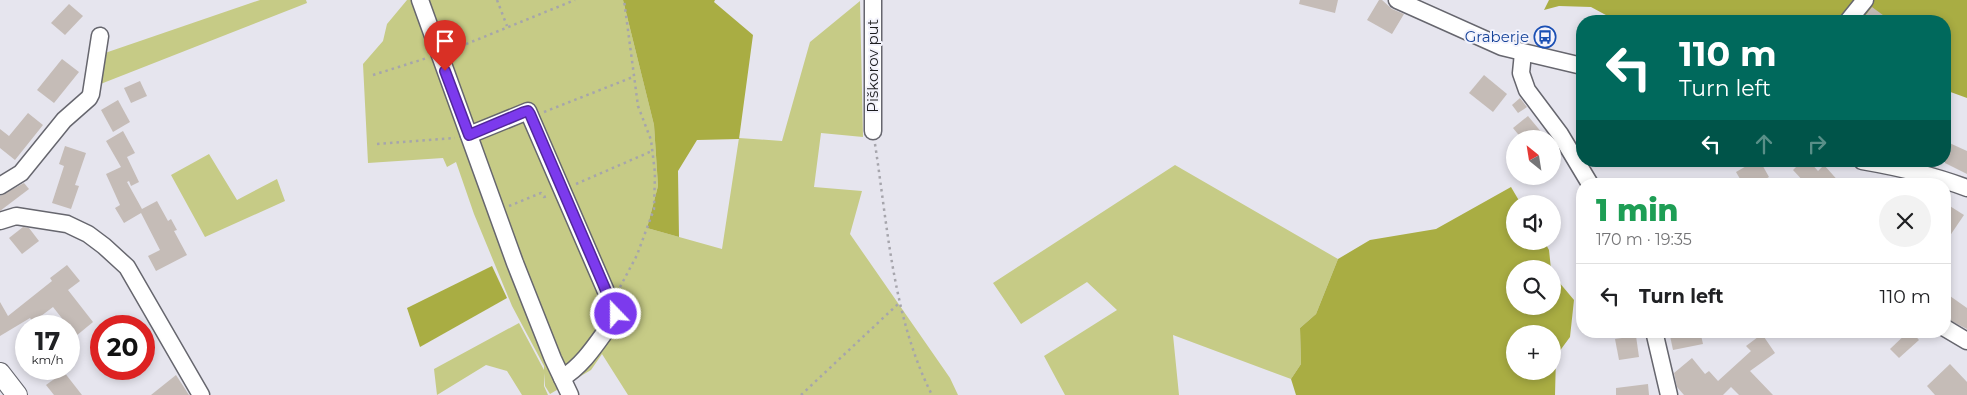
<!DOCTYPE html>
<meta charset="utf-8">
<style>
body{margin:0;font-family:Montserrat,sans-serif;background:#f2f2f2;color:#202124;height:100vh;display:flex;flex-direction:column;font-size:19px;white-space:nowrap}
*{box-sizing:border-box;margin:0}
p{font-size:16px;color:#757577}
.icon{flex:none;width:28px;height:28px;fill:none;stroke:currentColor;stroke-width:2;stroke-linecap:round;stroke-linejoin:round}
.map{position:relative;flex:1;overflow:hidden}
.side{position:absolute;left:1576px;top:178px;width:375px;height:160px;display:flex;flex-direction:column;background:#fff;border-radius:20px;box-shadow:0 2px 8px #0003}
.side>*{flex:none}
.hud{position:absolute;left:1576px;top:15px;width:375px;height:152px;border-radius:20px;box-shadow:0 2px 8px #0003;background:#00695c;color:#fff;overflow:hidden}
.needle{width:32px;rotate:330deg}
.fabs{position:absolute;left:1506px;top:130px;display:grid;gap:10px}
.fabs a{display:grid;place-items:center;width:55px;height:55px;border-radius:50%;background:#fff;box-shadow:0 2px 8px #0003;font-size:25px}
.speed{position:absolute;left:15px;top:315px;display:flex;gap:10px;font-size:25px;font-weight:700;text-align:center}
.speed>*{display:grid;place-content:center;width:65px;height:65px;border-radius:50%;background:#fff;box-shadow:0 2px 8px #0003;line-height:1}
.speed small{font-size:12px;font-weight:400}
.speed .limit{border:8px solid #d22;background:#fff;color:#111}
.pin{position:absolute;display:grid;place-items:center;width:42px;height:42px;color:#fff;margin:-51px -21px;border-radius:50% 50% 50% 0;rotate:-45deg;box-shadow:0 0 5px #0007}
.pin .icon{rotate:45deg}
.me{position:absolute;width:55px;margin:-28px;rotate:338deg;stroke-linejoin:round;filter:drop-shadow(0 0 4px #0008)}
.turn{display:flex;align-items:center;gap:18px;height:105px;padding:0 20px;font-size:22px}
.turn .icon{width:65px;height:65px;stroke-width:2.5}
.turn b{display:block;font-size:35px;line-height:42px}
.lanes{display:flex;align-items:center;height:48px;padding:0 20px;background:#0003;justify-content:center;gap:25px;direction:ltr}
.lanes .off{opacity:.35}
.round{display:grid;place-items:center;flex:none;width:52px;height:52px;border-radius:26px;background:#f2f2f2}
.overview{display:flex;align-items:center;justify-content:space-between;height:85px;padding:0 20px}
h1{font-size:30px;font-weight:800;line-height:38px;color:#1e9e55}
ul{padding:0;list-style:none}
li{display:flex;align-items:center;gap:15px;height:65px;padding:0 20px;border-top:1px solid #e0e0e0}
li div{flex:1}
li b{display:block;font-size:19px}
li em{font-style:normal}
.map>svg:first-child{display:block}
</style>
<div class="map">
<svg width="1967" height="395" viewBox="0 0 1967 395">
<rect width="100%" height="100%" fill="#e6e5ee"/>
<g fill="#c6cb86">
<path d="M260,0H306L307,3L98,85L105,53Z"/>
<path d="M407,0H623L654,125L658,186L647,228L722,249L739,138L782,141L810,42L860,1L863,137L821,133L814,187L862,191L850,234L950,378L958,395H628L602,354L591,370L550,394L545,386L544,373V386L548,395H522L507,371L486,365L437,395L434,369L519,323L544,370V366L512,306L474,214L456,162L447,167L443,158L368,163L363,64L383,41L387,24Z"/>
<path d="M209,154L237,200L277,179L285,201L205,237L171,175Z"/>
<path d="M1175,165L1338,259L1316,314L1300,328L1301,364L1291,379L1173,335L1179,395H1065L1044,356L1117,310L1087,282L1021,324L993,283Z"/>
</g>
<g fill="#a9ad43" fill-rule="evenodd">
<path d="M623,0H715L714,2L753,35L739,139L697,140L678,171L679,237L647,228L658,186L654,125Z"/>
<path d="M1549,0H1967V98L1945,90V21H1617L1591,7L1559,6L1544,10Z"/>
<path d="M1511,187L1521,204H1515V241H1544L1549,250L1551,269H1515V306H1552L1553,275L1574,300L1570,337L1556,356L1555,395H1296L1291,379L1301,364L1300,328L1316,314L1338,259L1370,240L1436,229ZM1515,334H1552V371H1515Z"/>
<path d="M492,266L507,298L420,347L407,308Z"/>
</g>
<g fill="#c5bcb7">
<path d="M1300,0H1338L1335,13L1299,4Z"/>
<path d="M1379,0H1382L1392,9L1404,14L1392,34L1367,20Z"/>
<path d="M69,4L83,16L65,35L51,23Z"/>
<path d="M1872,7L1891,21H1861Z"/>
<path d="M62,59L79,72L54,103L37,90Z"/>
<path d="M1484,75L1507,94L1493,112L1469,93Z"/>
<path d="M140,81L147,96L131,103L124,88Z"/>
<path d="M1520,98L1527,107L1518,113L1512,105Z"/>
<path d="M118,100L130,122L113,132L101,110Z"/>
<path d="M28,113L43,125L15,160L0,148V129L9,136Z"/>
<path d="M1528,116L1547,139H1522L1513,128Z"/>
<path d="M123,131L135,153L127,157L139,182L131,186L129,181L127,182L142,209L157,201L168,221L171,219L177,230L174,231L187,255L156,271L148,256L160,250L141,213L124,223L115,208L120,205L106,174L121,167L106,141Z"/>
<path d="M1945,141L1967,151V174L1945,163Z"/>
<path d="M65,146L86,153L75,185L79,186L71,209L52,203L64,166L59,164Z"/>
<path d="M1755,161H1760L1769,177L1757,184H1743L1736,172Z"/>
<path d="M1802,161H1809L1818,171L1824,165L1841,184H1806L1793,170Z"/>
<path d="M24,183L29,189L0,211V196Z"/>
<path d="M1945,203L1964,215L1945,243Z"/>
<path d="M23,227L29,228L39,241L22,254L9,238Z"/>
<path d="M67,265L80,281L68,290L93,322L76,336L53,307L33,322L30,318L0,336V302L8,316L52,281L50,278Z"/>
<path d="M1950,296L1967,308V329L1945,318V303Z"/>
<path d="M1669,331H1700L1703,344L1673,350Z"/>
<path d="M1909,331H1911L1919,340L1899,358L1890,349Z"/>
<path d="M1762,334L1775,353L1750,371L1773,395H1739L1731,387L1723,395H1684L1677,387L1674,373L1692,358L1705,374L1709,371L1718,381L1751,351L1746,346Z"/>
<path d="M1636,336L1639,357L1619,360L1615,339Z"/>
<path d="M1950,364L1967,382V395H1935L1927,386Z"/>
<path d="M64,372L82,395H54L46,385Z"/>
<path d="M176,375L189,395H151Z"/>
<path d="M1648,384L1649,395H1616V388Z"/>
</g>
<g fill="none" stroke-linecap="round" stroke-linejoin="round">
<g stroke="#66666e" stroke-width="19">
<g id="minor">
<path d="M420,0L515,263L553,359L570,395"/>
<path d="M873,0V131"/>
<path d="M1397,0L1502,47L1582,66"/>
<path d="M1848,21L1865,0"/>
<path d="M1523,53L1521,73L1527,90L1560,134L1590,184"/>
<path d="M469,135L528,111L611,303L615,314L613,321C598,341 584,365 562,378"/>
<path d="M1862,161C1897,167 1933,175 1967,188"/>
<path d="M0,186L21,173L64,120L89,98L91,94L100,36"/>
<path d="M0,221L16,216L67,224L88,234L104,246L127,267L201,395"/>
<path d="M1945,328L1967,341"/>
<path d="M1654,331L1669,395"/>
</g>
</g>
<g stroke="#66666e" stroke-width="22">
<path id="major" d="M0,373L17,395"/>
</g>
<g stroke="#a6a5ac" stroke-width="2.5" stroke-dasharray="2.5 4" stroke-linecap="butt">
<path d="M497,0L507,26"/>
<path d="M454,49L575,0"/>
<path d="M373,75L427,58"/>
<path d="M544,112L633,77"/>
<path d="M377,144L455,138"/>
<path d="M875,144C888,229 893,318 932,395"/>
<path d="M576,184L652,151"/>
<path d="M509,206L541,193L544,197L548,196"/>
<path d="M620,287L637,255L654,209L655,173L651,140L638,106L624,0"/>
<path d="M801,395L898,304"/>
</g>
<use href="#minor" stroke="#fff" stroke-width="16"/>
<use href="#major" stroke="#fff" stroke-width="20"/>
</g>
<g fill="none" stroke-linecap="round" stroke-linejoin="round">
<g stroke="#51269a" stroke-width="12">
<path id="route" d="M445,71L469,135L524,112L528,111L530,114L616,314"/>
</g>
<use href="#route" stroke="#7c3aed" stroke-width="9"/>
</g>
<defs>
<g id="bus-ring" transform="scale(1.125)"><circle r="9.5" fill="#f3f3fc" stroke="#1a4fb4" stroke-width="1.5"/><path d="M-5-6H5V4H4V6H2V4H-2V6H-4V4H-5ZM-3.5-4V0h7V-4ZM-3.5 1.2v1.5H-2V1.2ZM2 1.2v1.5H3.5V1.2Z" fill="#1a4fb4"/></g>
</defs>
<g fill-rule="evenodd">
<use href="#bus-ring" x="1545" y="37"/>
</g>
<g text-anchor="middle" stroke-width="4" stroke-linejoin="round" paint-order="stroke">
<g font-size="15" fill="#164399" stroke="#f3f3fc" text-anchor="end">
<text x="1529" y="42">Graberje</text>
</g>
<g font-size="15" fill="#1d1d20" stroke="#f3f3fc">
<text transform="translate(873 66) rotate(-90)" y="5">Piškorov put</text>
</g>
</g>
</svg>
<div class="fabs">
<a><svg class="needle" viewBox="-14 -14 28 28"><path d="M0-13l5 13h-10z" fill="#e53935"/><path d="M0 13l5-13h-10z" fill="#757577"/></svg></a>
<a><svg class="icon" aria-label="sound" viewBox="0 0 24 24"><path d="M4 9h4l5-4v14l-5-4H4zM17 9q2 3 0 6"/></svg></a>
<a><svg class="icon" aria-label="search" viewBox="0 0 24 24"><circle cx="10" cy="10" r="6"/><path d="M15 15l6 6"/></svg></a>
<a>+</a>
</div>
<div class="speed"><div>17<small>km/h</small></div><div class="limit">20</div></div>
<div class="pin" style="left:445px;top:71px;background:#d93025"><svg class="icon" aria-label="arrive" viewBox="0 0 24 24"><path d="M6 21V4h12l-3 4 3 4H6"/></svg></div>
<svg class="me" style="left:616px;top:314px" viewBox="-20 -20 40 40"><circle r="17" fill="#7c3aed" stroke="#fff" stroke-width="3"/><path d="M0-11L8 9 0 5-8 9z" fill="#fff"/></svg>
<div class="hud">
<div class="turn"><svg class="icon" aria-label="left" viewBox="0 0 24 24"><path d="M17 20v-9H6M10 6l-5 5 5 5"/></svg><div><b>110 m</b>Turn left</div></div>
<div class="lanes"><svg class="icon" aria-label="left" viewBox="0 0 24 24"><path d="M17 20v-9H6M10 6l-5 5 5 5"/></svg><svg class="icon off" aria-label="ahead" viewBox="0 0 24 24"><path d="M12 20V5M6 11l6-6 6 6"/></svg><svg class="icon off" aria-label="right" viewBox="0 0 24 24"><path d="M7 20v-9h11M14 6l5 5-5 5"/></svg></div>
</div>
<section class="side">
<div class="overview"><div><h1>1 min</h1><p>170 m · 19:35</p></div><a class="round"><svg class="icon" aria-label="close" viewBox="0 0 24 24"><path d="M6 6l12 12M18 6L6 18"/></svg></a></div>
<ul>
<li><svg class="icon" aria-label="left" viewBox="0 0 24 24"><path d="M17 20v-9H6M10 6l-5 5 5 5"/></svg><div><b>Turn left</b></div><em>110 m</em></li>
</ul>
</section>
</div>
